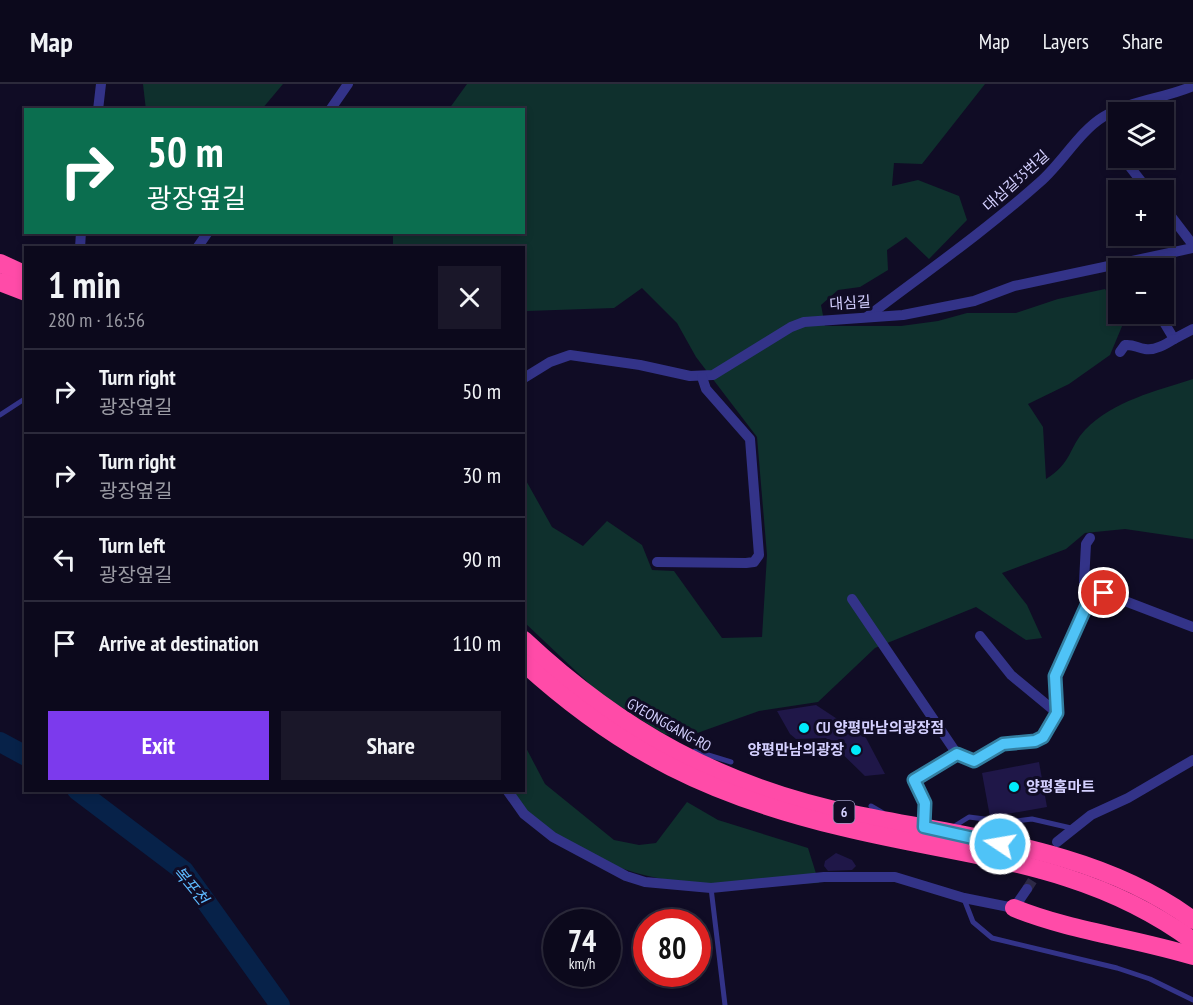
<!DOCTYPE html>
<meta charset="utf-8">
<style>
body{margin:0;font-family:"PT Sans Narrow","Noto Sans KR",sans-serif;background:#1a1729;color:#f1f3f6;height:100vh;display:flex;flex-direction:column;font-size:22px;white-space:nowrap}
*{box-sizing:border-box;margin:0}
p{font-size:20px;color:#9a9aa3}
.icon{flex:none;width:33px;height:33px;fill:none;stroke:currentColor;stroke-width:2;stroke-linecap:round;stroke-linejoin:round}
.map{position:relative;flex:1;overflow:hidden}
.sheet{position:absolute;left:24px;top:162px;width:501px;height:546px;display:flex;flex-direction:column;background:#0c091c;border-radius:0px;box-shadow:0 3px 9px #0003,0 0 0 2px #2c2a3b}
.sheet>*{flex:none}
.guide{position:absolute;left:24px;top:24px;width:501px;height:126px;border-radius:0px;box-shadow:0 3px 9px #0003,0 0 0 2px #2c2a3b;background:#0b6e4f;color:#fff;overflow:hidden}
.buttons{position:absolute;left:1108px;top:18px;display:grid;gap:12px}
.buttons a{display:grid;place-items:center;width:66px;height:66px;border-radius:0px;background:#0c091c;box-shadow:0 3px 9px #0003,0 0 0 2px #2c2a3b;font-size:30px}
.speed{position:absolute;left:543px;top:825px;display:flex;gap:12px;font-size:30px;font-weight:700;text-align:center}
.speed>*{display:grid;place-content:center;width:78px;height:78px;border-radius:50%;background:#0c091c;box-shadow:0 3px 9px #0003,0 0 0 2px #2c2a3b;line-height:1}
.speed small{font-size:15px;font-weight:400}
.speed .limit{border:9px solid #d22;background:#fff;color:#111}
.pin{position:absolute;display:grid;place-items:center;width:51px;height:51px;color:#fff;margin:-26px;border:3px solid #fff;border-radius:50%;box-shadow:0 2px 6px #0007}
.me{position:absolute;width:66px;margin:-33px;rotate:282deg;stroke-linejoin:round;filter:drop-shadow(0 0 4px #0008)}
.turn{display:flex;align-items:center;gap:21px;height:126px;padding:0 24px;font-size:27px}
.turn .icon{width:78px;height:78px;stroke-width:2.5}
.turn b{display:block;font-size:42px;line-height:51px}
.round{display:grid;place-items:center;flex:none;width:63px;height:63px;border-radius:0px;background:#1a1729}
.headline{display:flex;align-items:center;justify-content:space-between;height:102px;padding:0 24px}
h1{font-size:36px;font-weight:700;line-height:45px}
.button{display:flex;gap:12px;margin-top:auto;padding:12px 24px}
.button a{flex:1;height:69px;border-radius:0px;background:#7c3aed;color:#fff;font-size:24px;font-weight:700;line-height:69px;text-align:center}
.button a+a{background:#1a1729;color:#f1f3f6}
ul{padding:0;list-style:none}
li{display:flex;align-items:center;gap:18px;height:84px;padding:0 24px;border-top:2px solid #2c2a3b}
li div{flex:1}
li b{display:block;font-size:22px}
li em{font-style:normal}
header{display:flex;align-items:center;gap:36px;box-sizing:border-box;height:84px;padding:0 30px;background:#0c091c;border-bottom:2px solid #2c2a3b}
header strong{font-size:28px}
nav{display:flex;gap:33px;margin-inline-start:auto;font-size:21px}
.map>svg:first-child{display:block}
</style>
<header>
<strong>Map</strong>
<nav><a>Map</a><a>Layers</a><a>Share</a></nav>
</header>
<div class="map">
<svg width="1193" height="921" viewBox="0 0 1193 921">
<rect width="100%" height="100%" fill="#100c25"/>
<g fill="#0f302d">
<path d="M143,0H283L262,25L146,26Z"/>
<path d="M467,0H985L922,80L894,79L892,102L918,96L959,112L967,136L929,175L906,153L887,166L888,186L860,203L838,206L821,221L825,242H901L938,237L967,229H1016L1058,215L1105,205L1125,235L1110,271L1069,300L1028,320L1043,343L1046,395C1072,379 1069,363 1085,346C1113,317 1156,307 1193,295V455L1125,445L1085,449L1066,465L1002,489L1027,521L1042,554L1026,556L976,523L875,564L818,618L759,627L686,653L664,650L599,609L524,538V393L552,443L583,462L607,437L642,461L652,486L674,487L722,554L762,553L767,471L757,353L696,273L677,239L642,204L614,224L527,227L524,238V164L393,163V149L524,148V26L449,25Z"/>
<path d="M524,660L545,700L614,756L639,761L656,759L687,718L718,736L808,764L819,799C719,802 641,810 554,749C537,737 520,728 514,707L524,706Z"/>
</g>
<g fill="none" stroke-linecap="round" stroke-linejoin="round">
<g stroke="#072249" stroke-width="20">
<path d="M0,658L26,672"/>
<path d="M77,706L184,787L280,921"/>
</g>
</g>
<g fill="#1f1748">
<path d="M816,621L866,654L885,690L865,692L826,654L796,655L790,650L777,627Z"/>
<path d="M1039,678L1047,723L990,733L982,689Z"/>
<path d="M836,769L852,776L856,782L852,786L828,787L824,782L825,777Z"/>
</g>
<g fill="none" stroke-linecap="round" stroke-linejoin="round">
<path stroke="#2d2946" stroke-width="10" stroke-dasharray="10 5" stroke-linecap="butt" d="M1027,805L1041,783"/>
<g stroke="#338" stroke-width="5">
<path d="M0,331L26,314"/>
<path d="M695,667L731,678"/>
<path d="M871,722L883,729"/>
<path d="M1008,738L1032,735L1071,744"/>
<path d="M953,743L969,733L1008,738L1030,760"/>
<path d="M711,804L725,921"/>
<path d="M964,815L973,838L992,854L1117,884L1150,895L1193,916"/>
</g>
<g stroke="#338" stroke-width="10">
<path d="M98,26L101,0"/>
<path d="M330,26L348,0"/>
<path d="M1111,29L1119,63"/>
<path d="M1123,74L1148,106"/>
<path d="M1164,123L1193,161"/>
<path d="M80,164L81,148"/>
<path d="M197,164L208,148"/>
<path d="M1159,230L1174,255L1193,245"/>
<path d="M867,233C925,189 985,147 1040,98C1061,80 1080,47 1103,33C1131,16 1163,15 1193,2"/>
<path d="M1120,268L1125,261C1134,260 1137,264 1145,265C1155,267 1166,260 1174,255"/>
<path d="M524,294L550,278L570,271L640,281L690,292L713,291L791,243L804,238L903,231L974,217L1014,202L1193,164"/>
<path d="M1090,454L1086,460L1084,498L1095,509"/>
<path d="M657,478L746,479L754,478L759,471L750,355L706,305L702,293"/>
<path d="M852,515L957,670"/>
<path d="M980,552L1011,591L1057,629"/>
<path d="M507,706L524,730L553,753L626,792L645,798L711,804L824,793H895L964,814L1014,824L1027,805"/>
<path d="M924,743L925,719L914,696L957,670L974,677L1003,660L1035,657L1043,653L1057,629L1055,592L1095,509H1104L1193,543"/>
<path d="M1057,758L1091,731L1128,714L1193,676"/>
</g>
<g stroke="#ff4ba8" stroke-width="18">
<path d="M0,179L26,191"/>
<path d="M0,198L26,208"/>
<path d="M524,556C620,646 722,703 853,730C967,754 1096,764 1193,836"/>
<path d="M524,579C623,669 712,712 842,743C968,774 1085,777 1193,857"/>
<path d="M1014,824C1071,847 1134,854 1193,872"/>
</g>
</g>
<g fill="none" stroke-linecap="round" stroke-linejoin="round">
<g stroke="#337fa1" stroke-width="15">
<path id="route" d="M1000,760L924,743L925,719L914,696L957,670L974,677L1003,660L1035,657L1043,653L1057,629L1055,592L1090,514L1095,509H1104"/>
</g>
<use href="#route" stroke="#4fc3f7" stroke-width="10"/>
</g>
<g fill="#00ebfb" stroke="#100c25" stroke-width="2">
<circle cx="804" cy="644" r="6"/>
<circle cx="856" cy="666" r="6"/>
<circle cx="1014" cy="703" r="6"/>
</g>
<g text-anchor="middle" stroke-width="6" stroke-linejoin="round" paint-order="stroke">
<rect fill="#100c25" stroke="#9995be" stroke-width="1.5" x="833.5" y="717" width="21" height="22" rx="4.5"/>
<g font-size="14" font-weight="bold" fill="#d4d0ff">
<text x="844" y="733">6</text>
</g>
<g font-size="15" fill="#d4d0ff" stroke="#100c25">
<text transform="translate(1016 97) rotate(-42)" y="5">대심길35번길</text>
<text transform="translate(850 219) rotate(-4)" y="5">대심길</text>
<text transform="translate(669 641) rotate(29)" y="5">GYEONGGANG-RO</text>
</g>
<g font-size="15" font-weight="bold" fill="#d4d0ff" stroke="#100c25" text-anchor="start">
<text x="816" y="649">CU 양평만남의광장점</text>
<text x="844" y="671" text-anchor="end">양평만남의광장</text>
<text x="1026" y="708">양평홈마트</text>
</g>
<g font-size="16" font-style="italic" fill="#5ebaff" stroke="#100c25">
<text transform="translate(191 801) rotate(50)" y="6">복포천</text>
</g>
</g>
</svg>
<div class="buttons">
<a><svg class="icon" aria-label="layers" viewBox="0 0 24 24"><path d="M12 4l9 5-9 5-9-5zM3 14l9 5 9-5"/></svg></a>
<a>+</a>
<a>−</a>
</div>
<div class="speed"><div>74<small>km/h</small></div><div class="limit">80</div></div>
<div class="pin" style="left:1104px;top:509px;background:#d93025"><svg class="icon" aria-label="arrive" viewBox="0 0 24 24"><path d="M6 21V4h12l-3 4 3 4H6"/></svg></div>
<svg class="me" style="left:1000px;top:760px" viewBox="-20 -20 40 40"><circle r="17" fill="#4fc3f7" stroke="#fff" stroke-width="3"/><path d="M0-11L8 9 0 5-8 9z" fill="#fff"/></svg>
<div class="guide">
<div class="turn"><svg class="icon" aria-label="right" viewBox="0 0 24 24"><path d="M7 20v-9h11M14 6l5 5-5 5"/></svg><div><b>50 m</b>광장옆길</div></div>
</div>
<section class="sheet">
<div class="headline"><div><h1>1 min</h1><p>280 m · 16:56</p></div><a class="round"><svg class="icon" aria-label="close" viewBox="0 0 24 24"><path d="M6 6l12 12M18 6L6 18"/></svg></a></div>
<ul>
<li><svg class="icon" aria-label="right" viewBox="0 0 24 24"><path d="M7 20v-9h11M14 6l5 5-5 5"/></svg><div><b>Turn right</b><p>광장옆길</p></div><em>50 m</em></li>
<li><svg class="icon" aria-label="right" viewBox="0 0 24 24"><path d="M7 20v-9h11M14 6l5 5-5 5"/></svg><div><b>Turn right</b><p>광장옆길</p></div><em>30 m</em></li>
<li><svg class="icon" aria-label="left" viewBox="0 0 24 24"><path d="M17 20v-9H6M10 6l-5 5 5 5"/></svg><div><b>Turn left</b><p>광장옆길</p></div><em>90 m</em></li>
<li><svg class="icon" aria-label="arrive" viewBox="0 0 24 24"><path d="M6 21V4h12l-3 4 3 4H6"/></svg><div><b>Arrive at destination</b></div><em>110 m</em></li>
</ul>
<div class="button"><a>Exit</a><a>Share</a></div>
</section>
</div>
